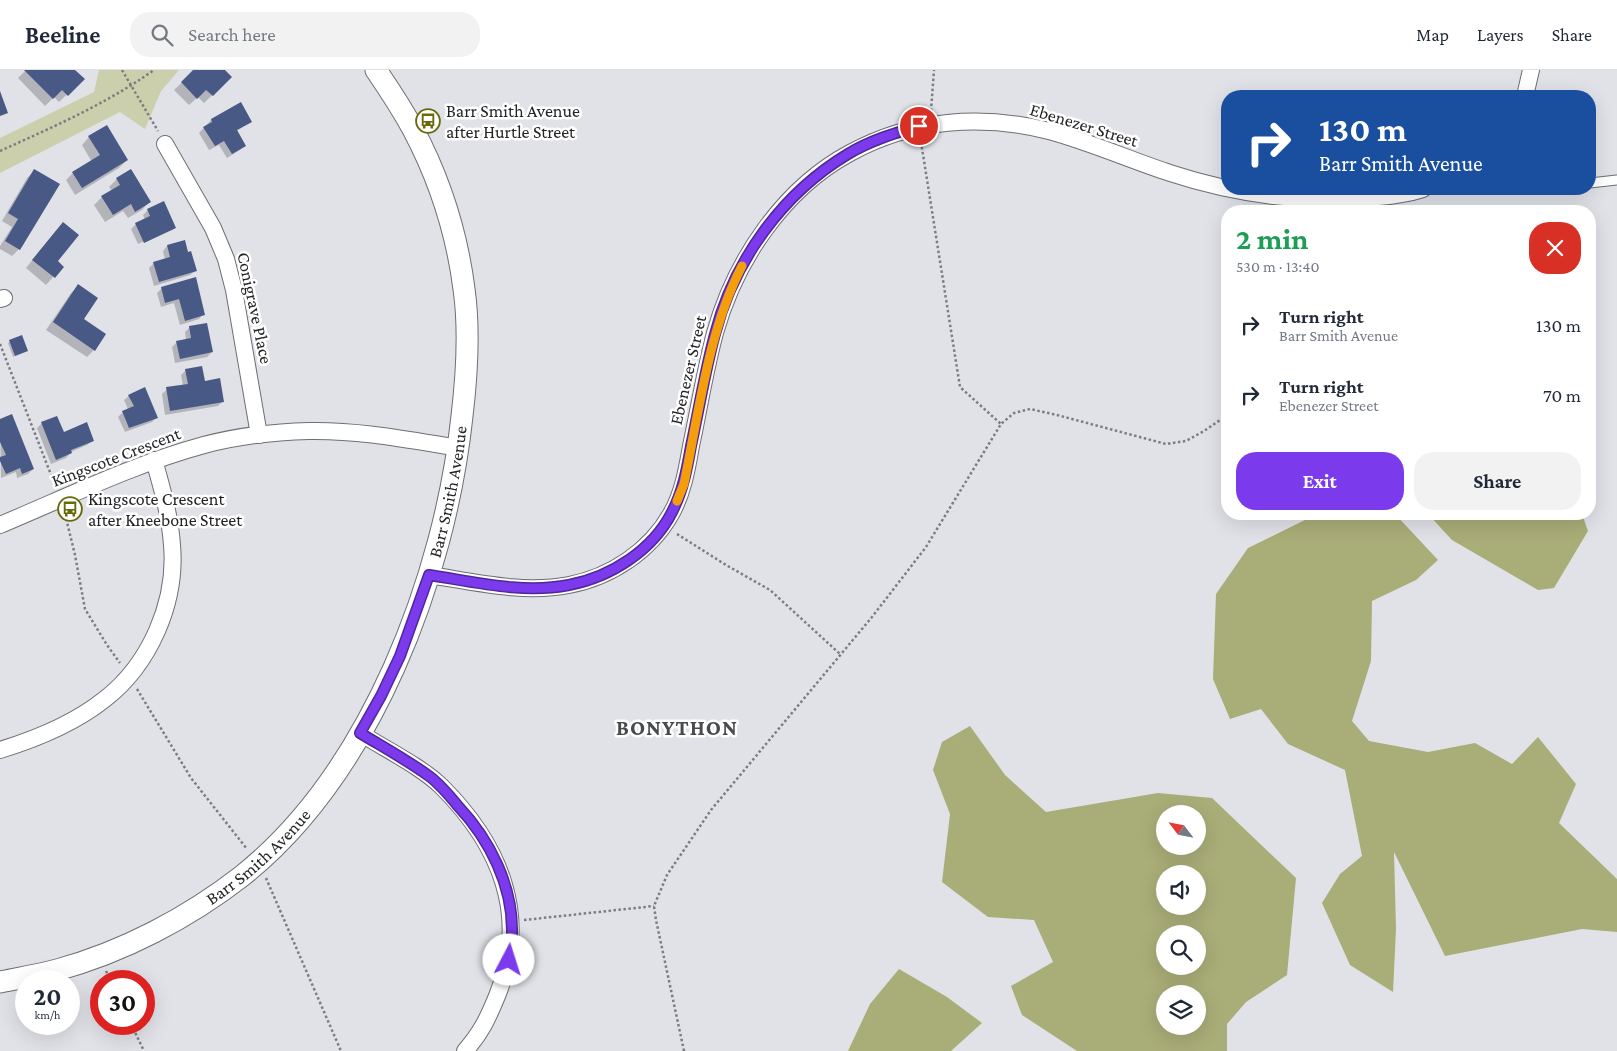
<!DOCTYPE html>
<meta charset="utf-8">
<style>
body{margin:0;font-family:"Crimson Pro",serif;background:#f2f2f3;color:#1f2937;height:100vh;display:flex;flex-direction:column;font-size:19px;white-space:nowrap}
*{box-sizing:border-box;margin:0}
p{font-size:16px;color:#747a83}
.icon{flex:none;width:28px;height:28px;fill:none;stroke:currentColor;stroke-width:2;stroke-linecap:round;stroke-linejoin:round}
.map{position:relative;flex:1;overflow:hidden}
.panel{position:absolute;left:1221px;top:135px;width:375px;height:315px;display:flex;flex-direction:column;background:#fff;border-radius:20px;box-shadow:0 5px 20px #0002}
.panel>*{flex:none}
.banner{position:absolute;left:1221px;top:20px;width:375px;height:105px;border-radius:20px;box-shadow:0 5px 20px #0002;background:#1a4fa0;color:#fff;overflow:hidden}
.needle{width:32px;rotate:302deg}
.controls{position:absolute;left:1156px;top:735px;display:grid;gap:10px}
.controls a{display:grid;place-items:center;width:50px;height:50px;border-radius:50%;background:#fff;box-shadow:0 5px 20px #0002;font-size:25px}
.speed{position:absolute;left:15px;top:900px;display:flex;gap:10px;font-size:25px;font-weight:700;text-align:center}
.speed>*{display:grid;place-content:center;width:65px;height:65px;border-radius:50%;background:#fff;box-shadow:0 5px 20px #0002;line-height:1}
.speed small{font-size:12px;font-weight:400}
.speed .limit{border:8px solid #d22;background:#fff;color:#111}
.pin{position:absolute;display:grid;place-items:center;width:42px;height:42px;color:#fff;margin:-21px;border:2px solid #fff;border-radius:50%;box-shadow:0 1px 5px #0007}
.me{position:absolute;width:55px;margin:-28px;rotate:5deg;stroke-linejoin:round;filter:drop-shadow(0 0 4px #0008)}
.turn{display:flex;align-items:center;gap:18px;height:105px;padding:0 15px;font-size:22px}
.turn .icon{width:65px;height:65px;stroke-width:2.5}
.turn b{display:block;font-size:35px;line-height:42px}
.round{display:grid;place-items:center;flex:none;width:52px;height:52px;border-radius:20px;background:#f2f2f3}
.head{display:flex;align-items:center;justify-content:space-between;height:85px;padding:0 15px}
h1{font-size:30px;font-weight:700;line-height:38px;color:#1e9e55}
.cta{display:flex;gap:10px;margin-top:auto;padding:10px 15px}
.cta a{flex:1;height:58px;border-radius:20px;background:#7c3aed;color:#fff;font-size:20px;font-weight:700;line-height:58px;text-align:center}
.cta a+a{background:#f2f2f3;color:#1f2937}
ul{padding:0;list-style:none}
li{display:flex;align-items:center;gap:15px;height:70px;padding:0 15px}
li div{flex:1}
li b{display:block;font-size:19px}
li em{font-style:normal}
header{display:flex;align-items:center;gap:30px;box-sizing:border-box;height:70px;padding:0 25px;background:#fff;border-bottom:1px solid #e0e1e3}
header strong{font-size:24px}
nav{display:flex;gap:28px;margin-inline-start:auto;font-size:18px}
.search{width:350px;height:45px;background:#f2f2f3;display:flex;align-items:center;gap:12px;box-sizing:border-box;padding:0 18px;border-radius:20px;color:#747a83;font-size:19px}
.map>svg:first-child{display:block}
</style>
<header>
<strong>Beeline</strong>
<div class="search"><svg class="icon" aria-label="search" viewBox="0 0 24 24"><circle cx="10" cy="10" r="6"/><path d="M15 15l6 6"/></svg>Search here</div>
<nav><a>Map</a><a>Layers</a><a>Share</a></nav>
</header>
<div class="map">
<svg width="1617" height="981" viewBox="0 0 1617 981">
<rect width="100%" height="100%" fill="#e0e2e8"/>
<path fill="#cccfab" d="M99,0H179L161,21L145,59L120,42L0,103V68L94,22Z"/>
<g fill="#a9ad77" fill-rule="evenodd">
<path d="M1317,444H1395L1438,490L1416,510L1372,531L1371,591L1352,651L1369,671L1428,682L1475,673L1512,694L1538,667L1576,714L1559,753L1617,809V862L1582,859L1445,886L1394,782L1396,859L1393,922L1350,895L1322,833L1340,804L1362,786L1345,700L1288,674L1261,639L1230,649L1213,609L1216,524L1248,478Z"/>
<path d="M1428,444H1582L1588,461L1554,518L1538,520L1452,470Z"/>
<path d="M970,656L1005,705L1046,742L1158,723L1212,728L1296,808L1287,905L1246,932L1227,954V981H1077L1022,945L1011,916L1053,892L1034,850L988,847L942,812L950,744L933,700L942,672ZM1165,744H1198V776H1165ZM1165,804H1198V836H1165ZM1165,864H1198V896H1165ZM1165,924H1198V956H1165Z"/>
<path d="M899,899L947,927L982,953L951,981H848L870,934Z"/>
</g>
<g fill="#0003">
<path d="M26,0H74L83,9L59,32L54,27L45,36L18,8Z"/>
<path d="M195,0H223L231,7L204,33L198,27L189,35L174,20Z"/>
<path d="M240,34L251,51L237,61L245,75L240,80L227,88L219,75L209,80L199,63L211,50Z"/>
<path d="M89,67L127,90L119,98L75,125L66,110L73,103L92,92L82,75Z"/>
<path d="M35,100L19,179L12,186L0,179V176L12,157L2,151L27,108Z"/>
<path d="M117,109L149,132L142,140L128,148L123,141L105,152L94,135L102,127L112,121L109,117Z"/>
<path d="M148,140L175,157L171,161V159L138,174L131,159L136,154L145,150L143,145Z"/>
<path d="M56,161V191L62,197L46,215L26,198Z"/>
<path d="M184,172L188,183L195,201L190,205L154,216L149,198L154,193L165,190L163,181L167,176Z"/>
<path d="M195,209L203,244L199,249L180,255L174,233L161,237L157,223L162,218Z"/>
<path d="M78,216L82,249L94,280L87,287L46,260L71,223Z"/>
<path d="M190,257L212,282L207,287L175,293L172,277L177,272L186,270L185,262Z"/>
<path d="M10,271L26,281L13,287L8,273Z"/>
<path d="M186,300L204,312L223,331L218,336L165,345L162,324L167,319L183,316L181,305Z"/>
<path d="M129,326L156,348L152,352L125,362L118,347L123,342L128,339L124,330Z"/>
<path d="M0,350L33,399L28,404L17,408L16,402L1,408Z"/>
<path d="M42,353L64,364L92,371L87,375L71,382L66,388L51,394L37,358Z"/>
</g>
<g fill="#475984">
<path d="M24,0H75L85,9L68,26L62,20L53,29Z"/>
<path d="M193,0H225L232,7L213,26L206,20L197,29L181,12Z"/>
<path d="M0,21L8,43L0,46Z"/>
<path d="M241,32L252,52L237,60L246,76L232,84L224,71L215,76L203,57L212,52L211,49Z"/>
<path d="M107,55L128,90L82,118L72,102L100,85L88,66Z"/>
<path d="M34,99L60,114L20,180L5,171L18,149L8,143Z"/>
<path d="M131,99L151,132L135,142L131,134L113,145L101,126L120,115L116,108Z"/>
<path d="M164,131L176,158L144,173L135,153L150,146L147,139Z"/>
<path d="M63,152L79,165L58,191L64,197L55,208L32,190Z"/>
<path d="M185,170L188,182L191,181L197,201L159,212L153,192L170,187L167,175Z"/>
<path d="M196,207L205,245L185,251L179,229L165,233L161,217Z"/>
<path d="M78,214L98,228L84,249L106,264L95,281L53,252Z"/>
<path d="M207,253L213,282L180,289L176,271L191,268L189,256Z"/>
<path d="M22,265L28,281L15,286L9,270Z"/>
<path d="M202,296L205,311L220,308L224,332L170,341L166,317L188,314L185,299Z"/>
<path d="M145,317L158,348L129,358L122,341L134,336L128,325Z"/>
<path d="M12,344L34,399L22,404L20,398L6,404L0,391V387L6,385L0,372V349Z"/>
<path d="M57,346L64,362L87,352L94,371L71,380L72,383L56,390L41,352Z"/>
</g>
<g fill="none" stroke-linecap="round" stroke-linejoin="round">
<g stroke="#6d6f74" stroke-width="11">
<path id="service" d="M1590,113L1617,110"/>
</g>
<g stroke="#6d6f74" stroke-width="18">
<g id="minor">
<path d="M1525,26L1531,0"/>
<path d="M165,74L213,158L226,189L234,220L259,365"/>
<path d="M0,229L4,228"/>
<path d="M0,455C67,427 134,394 204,375C237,366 274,362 309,361C359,360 409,370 459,378"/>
<path d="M429,505C475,512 523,524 569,515C611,507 650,481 671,444C683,423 687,399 691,376C699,339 705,300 715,263C735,191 783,119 850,83C912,49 982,44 1049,61C1090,72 1130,90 1170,103C1234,124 1299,133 1366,128C1385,127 1405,125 1423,119"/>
<path d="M360,663C385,679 422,697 442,717C500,775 530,846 497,926C488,948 481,963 465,981"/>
<path d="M0,680C36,669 75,653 105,629C150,594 177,532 172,475C170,446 162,418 154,390"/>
</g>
</g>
<g stroke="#6d6f74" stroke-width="23">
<g id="tertiary">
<path id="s1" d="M0,912C19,908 38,905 57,900C123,882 188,848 242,806C371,703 445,507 462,346C467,304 470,261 464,219C457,164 439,108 413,59C402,39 389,19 376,0"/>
</g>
</g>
<g stroke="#7c7d81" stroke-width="2.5" stroke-dasharray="2.5 2.5" stroke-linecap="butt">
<path d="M122,0L158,61"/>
<path d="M931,41L934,0"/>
<path d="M921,72L960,317L1001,354"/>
<path d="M0,81C53,57 106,34 154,0"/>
<path d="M0,274L55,415"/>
<path d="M65,444L75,485L85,539L107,575L120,593"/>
<path d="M677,464L726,495L770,520L840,584"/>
<path d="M137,619L191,708L247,779"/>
<path d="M266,808L341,981"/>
<path d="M524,850L654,836"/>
<path d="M106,901L111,911"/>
<path d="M131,954L144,981"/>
<path d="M684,981L656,850L654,836L667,805L711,740L872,547L926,477L1001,354L1014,343L1030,339L1057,345L1166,374L1186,371L1204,361L1223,348L1228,340"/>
</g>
<use href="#service" stroke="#fff" stroke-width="9"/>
<use href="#minor" stroke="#fff" stroke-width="16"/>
<use href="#tertiary" stroke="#fff" stroke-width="21"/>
</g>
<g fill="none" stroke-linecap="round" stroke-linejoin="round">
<g stroke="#51269a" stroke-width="12">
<path id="route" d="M509,890C510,881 512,872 512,863C513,816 490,770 458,736C449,725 440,714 429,706C407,690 383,677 360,663L381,626L400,586L429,505C475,512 523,524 569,515C611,507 653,480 672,442C683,421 687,399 691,376C699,339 705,301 715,264C734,190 783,123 848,84C869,71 895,63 919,56"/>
</g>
<use href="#route" stroke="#7c3aed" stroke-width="9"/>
<path stroke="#f59e0b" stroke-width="9" d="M677,431L684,414C699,342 708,262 742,196"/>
</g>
<defs>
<g id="bus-ring" transform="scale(1.25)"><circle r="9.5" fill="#fff" stroke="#686a09" stroke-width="1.5"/><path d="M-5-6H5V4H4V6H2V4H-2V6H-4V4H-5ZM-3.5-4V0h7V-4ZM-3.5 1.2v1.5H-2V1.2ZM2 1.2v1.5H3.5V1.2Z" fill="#686a09"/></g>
</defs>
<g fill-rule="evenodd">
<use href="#bus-ring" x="428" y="51"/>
<use href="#bus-ring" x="70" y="439"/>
</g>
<g text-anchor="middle" stroke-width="5" stroke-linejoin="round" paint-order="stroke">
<g font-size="18" fill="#242426" stroke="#fff" text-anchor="start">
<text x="446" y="47">Barr Smith Avenue<tspan x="446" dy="21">after Hurtle Street</tspan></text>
<text x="88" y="435">Kingscote Crescent<tspan x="88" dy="21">after Kneebone Street</tspan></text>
</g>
<g font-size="18" fill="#242426" stroke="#fff">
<text transform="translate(1084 55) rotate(17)" y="6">Ebenezer Street</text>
<text transform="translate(255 238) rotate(78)" y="6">Conigrave Place</text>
<text transform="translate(688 300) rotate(-77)" y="6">Ebenezer Street</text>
<text transform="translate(116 387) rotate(-21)" y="6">Kingscote Crescent</text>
<text dy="6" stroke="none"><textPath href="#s1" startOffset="712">Barr Smith Avenue</textPath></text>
<text dy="6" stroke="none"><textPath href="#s1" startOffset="292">Barr Smith Avenue</textPath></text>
</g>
<g font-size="22" font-weight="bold" letter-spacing="1" fill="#484a4e" stroke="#fff">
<text x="677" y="665">BONYTHON</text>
</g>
</g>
</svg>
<div class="controls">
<a><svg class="needle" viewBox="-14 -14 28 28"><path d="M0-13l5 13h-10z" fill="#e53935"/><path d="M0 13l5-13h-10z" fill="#747a83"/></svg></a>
<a><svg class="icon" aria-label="sound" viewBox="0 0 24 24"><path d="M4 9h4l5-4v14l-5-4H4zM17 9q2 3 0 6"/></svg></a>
<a><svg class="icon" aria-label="search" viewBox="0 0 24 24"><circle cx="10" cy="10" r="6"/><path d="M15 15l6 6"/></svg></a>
<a><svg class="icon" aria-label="layers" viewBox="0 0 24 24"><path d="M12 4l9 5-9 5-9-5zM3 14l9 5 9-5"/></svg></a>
</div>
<div class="speed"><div>20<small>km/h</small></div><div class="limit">30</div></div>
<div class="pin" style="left:919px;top:56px;background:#d93025"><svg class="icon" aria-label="arrive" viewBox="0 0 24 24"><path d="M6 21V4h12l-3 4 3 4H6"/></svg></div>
<svg class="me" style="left:509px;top:890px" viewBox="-20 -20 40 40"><circle r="19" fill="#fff"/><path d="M0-13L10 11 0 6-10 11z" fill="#7c3aed"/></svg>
<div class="banner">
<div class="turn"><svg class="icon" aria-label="right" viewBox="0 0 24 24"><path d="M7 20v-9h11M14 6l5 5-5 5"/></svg><div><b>130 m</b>Barr Smith Avenue</div></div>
</div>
<section class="panel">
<div class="head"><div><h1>2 min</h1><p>530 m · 13:40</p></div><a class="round" style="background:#d93025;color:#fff"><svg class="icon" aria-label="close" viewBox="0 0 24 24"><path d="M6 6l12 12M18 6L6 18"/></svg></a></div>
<ul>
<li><svg class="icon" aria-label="right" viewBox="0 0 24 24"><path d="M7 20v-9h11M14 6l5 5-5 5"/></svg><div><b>Turn right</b><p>Barr Smith Avenue</p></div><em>130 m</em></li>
<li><svg class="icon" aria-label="right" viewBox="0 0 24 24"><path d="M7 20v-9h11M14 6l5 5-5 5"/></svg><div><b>Turn right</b><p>Ebenezer Street</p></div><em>70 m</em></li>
</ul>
<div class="cta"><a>Exit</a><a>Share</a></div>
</section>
</div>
